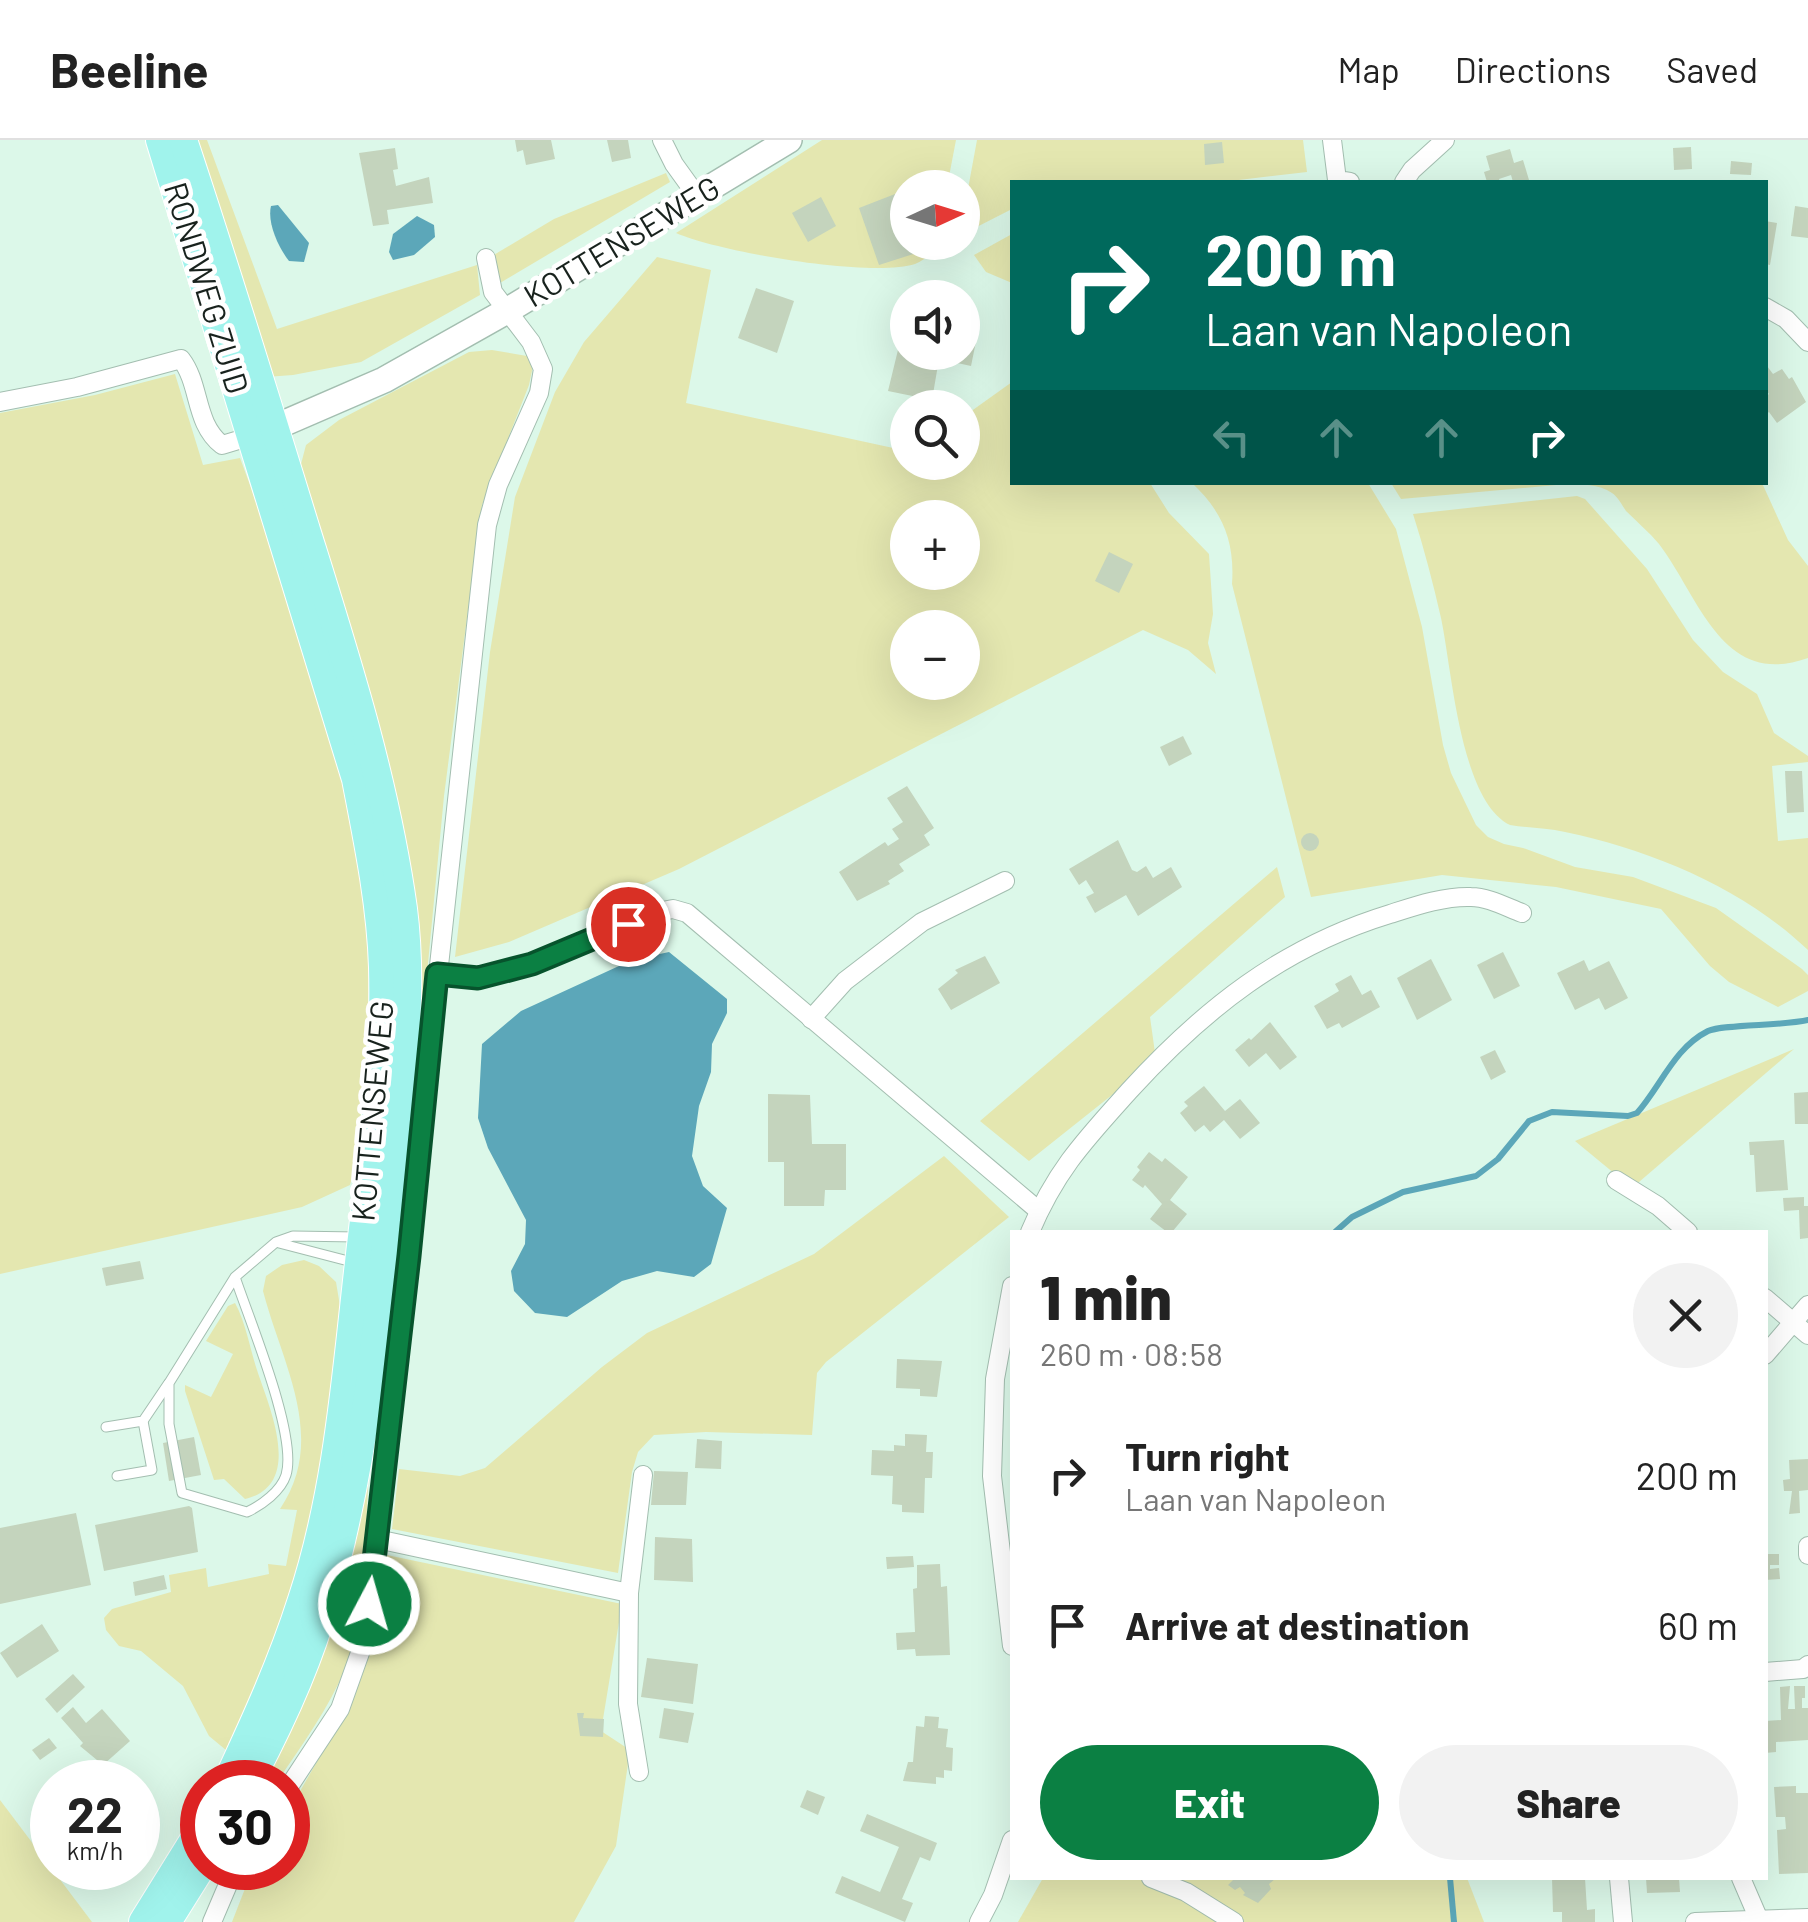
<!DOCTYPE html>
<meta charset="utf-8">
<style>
body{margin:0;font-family:Barlow,sans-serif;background:#f2f2f2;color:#222;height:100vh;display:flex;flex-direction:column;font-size:38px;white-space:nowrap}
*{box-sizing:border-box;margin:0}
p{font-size:32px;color:#767676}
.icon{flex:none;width:55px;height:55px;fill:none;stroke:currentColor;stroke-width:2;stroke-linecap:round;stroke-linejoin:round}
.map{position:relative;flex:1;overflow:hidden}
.panel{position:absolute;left:1010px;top:1090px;width:758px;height:650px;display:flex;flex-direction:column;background:#fff;border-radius:0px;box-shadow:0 10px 40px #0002}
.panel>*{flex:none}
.hud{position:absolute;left:1010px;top:40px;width:758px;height:305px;border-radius:0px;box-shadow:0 10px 40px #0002;background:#00695c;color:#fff;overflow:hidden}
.needle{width:65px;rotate:86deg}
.tools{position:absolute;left:890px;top:30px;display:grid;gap:20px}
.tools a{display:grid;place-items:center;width:90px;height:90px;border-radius:50%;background:#fff;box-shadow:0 10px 40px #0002;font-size:50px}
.speed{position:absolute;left:30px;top:1620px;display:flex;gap:20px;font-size:50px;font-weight:700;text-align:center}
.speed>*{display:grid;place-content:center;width:130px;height:130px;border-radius:50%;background:#fff;box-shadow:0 10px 40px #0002;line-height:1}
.speed small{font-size:25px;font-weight:400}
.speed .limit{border:15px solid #d22;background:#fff;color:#111}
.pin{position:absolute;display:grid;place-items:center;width:85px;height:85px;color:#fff;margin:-42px;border:5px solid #fff;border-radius:50%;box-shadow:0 2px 10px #0007}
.me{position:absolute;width:110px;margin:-55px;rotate:6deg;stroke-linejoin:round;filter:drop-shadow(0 0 8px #0008)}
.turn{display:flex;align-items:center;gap:35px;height:210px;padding:0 30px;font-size:45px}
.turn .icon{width:130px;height:130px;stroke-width:2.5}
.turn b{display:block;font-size:70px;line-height:85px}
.lanes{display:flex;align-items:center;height:95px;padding:0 30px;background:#0003;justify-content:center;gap:50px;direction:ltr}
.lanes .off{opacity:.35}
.round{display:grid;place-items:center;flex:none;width:105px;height:105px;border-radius:52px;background:#f2f2f2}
.summary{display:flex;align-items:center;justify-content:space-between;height:170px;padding:0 30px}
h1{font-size:60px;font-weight:800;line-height:75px}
.action{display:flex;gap:20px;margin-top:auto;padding:20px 30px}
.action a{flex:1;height:115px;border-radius:60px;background:#0b8043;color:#fff;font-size:40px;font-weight:800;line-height:115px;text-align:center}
.action a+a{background:#f2f2f2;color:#222}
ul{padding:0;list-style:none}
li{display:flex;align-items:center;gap:30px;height:150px;padding:0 30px}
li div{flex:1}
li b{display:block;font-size:38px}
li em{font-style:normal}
header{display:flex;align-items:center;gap:60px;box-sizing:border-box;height:140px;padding:0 50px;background:#fff;border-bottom:2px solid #e0e0e0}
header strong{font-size:48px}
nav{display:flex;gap:55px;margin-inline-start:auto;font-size:35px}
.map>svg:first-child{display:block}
</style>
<header>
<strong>Beeline</strong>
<nav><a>Map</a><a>Directions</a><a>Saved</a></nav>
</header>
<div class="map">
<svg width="1808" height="1782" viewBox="0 0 1808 1782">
<rect width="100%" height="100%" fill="#dcf8e9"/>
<g fill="#e4e7b0" fill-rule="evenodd">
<path d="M190,0H207L277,189L477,125L480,155L361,222L293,235L266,237Z"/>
<path d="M822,0H956L947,47L908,48V102L936,103L935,112C928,116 922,121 915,124C871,138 719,112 676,93Z"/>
<path d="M977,0H1303L1307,32L1222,42H1012V69L963,94V76Z"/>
<path d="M666,33L670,42L495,146L487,119L554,79Z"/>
<path d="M1012,94V143L986,132L974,115Z"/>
<path d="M657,117L711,130L686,263L907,311L908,322H962L963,277L1012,242V342L1150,343L1169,373L1209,414L1213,474L1208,503L1216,534L1188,510L1143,490L679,729L509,802L455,817L490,512L515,357L555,252L584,202ZM908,378H962V432H908ZM908,488H962V542H908Z"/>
<path d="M492,210L527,216L533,226L529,245L482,365L477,400L444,656L406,1053H400L413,897L300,328L306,305L339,280L469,212Z"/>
<path d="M175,234L203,325L240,318C265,384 285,452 306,520C332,604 359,689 366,778C373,861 364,944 355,1027L350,1045L302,1067L0,1134V273L95,255Z"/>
<path d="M1192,343H1368L1396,389L1422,487L1443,605L1451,633L1476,685L1488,697L1504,704L1523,708L1575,727L1633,737L1716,768L1802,829L1808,835V851L1778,867L1729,842L1710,826L1661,769L1556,747L1442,735L1311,757L1232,444C1235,402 1223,372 1192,343Z"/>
<path d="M1391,343H1762L1788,400L1808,426V518C1722,549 1700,458 1659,404C1649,392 1637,382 1626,371C1622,365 1618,357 1612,353C1599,344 1581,344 1567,344L1401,359Z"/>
<path d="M1577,356L1585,359L1647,429L1693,500L1723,532L1757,554L1774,593L1808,616V622L1772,626L1778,701L1808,698V810C1743,748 1651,710 1565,692C1547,688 1528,688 1510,685C1460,661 1452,529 1441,478C1433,443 1424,408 1413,374Z"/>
<path d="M1277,727L1285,757L1150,877L1156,920L1029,1021L980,981Z"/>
<path d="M1794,909L1632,1048L1575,1001Z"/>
<path d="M944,1016L1009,1077L826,1222L817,1233L812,1295L706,1292L654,1295L638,1312L632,1332L618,1433L392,1389L399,1329L460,1336L485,1328L602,1227L647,1193L814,1114Z"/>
<path d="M304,1120L319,1126L336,1142L344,1190L309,1414L232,1615L209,1596L183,1546L141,1511L119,1506L106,1490L104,1478L112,1469L171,1452L169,1435L206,1428L208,1447L269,1434L268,1424L286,1426L297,1370L280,1369C328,1298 282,1224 263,1151L266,1136L282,1125Z"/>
<path d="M235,1163C246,1183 250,1209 257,1230C269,1267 305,1345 245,1359L224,1339L214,1340L185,1251V1245L211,1257L233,1214L206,1201L228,1166Z"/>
<path d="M370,1306C366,1369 367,1472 345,1529C328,1570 301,1606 277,1642H254Z"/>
<path d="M382,1414L622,1464L601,1591L630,1610L616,1706L574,1782H232L253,1728H288V1672L353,1559L373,1498Z"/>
<path d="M0,1660L92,1782H0Z"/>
<path d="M1043,1738H1467L1484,1782H1018Z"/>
</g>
<g fill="#5ca7b9">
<path d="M278,65L309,103L304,122L289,121C278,107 267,82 271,66Z"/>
<path d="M417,76L434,85L435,97L414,115L393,120L389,112L393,94Z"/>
<path d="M669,812L727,859V873L712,904L711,932L699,966L692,1016L703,1046L727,1068L711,1124L694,1137L657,1131L622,1141L567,1177L535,1173L514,1151L511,1131L525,1104L526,1080L488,1008L478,978L482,904L521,871L632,820Z"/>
</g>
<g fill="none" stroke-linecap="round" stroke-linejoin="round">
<g stroke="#5ca7b9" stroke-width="6">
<path d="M1335,1092L1352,1077L1403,1052L1476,1036L1498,1019L1529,981L1552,972L1628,976L1637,973C1661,946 1674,908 1708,891C1723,884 1784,886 1808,880"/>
<path d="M1450,1738L1454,1782"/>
</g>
</g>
<g fill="#c4d4bd">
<path d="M515,0H551L555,19L526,25L523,10L517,12Z"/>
<path d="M607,0H628L631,18L612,22Z"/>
<path d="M1222,2L1224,23L1205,25L1204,4Z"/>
<path d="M1691,7L1692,29L1674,30L1673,8Z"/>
<path d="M395,8L398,29L393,30L396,46L429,37L433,63L387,70L389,84L373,86L359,13Z"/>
<path d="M1510,9L1514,23L1523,20L1529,40L1513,42L1511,35L1499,39L1500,42H1487L1484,32L1490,30L1486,16Z"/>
<path d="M1731,21L1752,23L1751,35L1730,34Z"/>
<path d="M895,54L908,89V102H923L926,110L879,125L859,68Z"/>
<path d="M821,57L836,86L808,102L792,73Z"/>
<path d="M1795,66L1808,68V98L1791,96Z"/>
<path d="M1765,81L1777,83L1770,125L1765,124Z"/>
<path d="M756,148L794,161L777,213L738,198Z"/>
<path d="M906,177L908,212H962V183L979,187L971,226L939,219L932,260L888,251Z"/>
<path d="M1767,226L1773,234L1782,229L1789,239L1792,237L1806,262L1777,283L1769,272L1765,275V257L1769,254L1765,249Z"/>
<path d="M1109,412L1133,424L1119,453L1095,441Z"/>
<path d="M1183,596L1192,614L1169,626L1160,607Z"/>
<path d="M1785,631H1802L1804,672L1787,673Z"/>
<path d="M907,646L934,688L924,695L930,705L899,724L904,731L888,741L890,744L857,761L839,732L885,702L888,706L899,699L892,689L903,682L887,658Z"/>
<circle cx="1310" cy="702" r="9"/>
<path d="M1118,700L1132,730L1137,732L1146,726L1153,738L1171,727L1182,747L1138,776L1126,755L1095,773L1086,757L1094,753L1086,740L1079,745L1069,729Z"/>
<path d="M1503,812L1520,846L1494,859L1477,825Z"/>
<path d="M985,816L1000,843L951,870L938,849L958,833L955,830Z"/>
<path d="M1431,819L1452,860L1417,880L1397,838Z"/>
<path d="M1584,820L1589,831L1609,821L1628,858L1605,870L1599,858L1575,870L1557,833Z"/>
<path d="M1351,835L1362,855L1371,850L1380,867L1342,888L1339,883L1327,889L1314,866L1339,851L1335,844Z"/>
<path d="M1270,882L1297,917L1280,930L1266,913L1249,927L1235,910L1249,898L1251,900Z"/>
<path d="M1495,910L1506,932L1491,940L1480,917Z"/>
<path d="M1204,946L1225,971L1240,959L1260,983L1240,999L1224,980L1210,992L1204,985L1195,992L1180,973L1188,966L1184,962Z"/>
<path d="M1808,952V984H1795L1794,953Z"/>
<path d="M768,954L810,955L812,1004H846V1050H825L824,1066H784V1022H768Z"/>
<path d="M1784,1000L1788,1050L1756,1052L1754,1015H1750L1749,1002Z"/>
<path d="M1149,1012L1162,1022L1165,1018L1188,1037L1170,1060L1187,1074L1172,1092H1167L1150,1079L1162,1064L1145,1045L1143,1048L1132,1040L1140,1030L1137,1027Z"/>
<path d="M1804,1057V1066H1808V1098L1800,1099L1799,1070L1784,1071L1783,1058Z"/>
<path d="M140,1121L144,1139L106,1146L102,1128Z"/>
<path d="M897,1219L942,1221L937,1257L920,1256V1249L896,1248Z"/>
<path d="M905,1294L927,1295L926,1312H933L932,1338H925L924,1373L902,1372V1365L892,1364L893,1336L871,1335L872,1310L894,1311V1305L905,1306Z"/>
<path d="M194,1297L201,1335L169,1341L163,1303Z"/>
<path d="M697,1299L722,1301L721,1329L695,1328Z"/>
<path d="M1808,1319V1350L1799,1351L1800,1373L1789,1374L1792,1351H1784L1783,1340L1790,1339L1789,1320Z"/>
<path d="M654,1331L688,1332L686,1365H651Z"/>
<path d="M189,1366L192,1368L198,1412L104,1431L95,1385Z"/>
<path d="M76,1373L91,1445L0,1464V1388Z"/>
<path d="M655,1397L692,1399L693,1442L654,1440Z"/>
<path d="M1766,1414H1779V1425H1770V1429L1779,1428L1780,1439L1765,1440Z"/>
<path d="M913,1416L914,1427L887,1429L886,1417Z"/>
<path d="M940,1424L941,1447L947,1446L950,1515L916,1516L915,1509L897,1510L896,1493L915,1492L913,1449L917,1448V1425Z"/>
<path d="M164,1435L167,1449L135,1456L133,1442Z"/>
<path d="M42,1484L59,1511L17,1538L0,1513Z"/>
<path d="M647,1518L698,1524L693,1564L641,1557Z"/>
<path d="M73,1534L85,1547L57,1573L45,1559Z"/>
<path d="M1790,1546L1788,1569H1795L1794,1546H1805V1558H1802V1568H1808V1600L1776,1602V1612L1765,1613V1581L1781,1580L1780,1547Z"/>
<path d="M73,1567L86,1583L102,1569L130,1601L103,1625L80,1606L83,1603L61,1578Z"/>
<path d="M664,1568L694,1573L688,1603L659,1598Z"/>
<path d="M577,1573H584L583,1578L604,1579L603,1597L580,1596Z"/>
<path d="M925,1576L939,1577L938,1588L948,1589L946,1607L953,1608L952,1631L944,1630V1638L936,1637V1644L903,1641L908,1622H913L916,1586L924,1587Z"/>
<path d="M49,1598L57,1608L40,1620L32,1610Z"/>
<path d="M1796,1646V1653H1808V1733L1779,1734L1777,1690L1786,1689L1785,1677H1776L1774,1647Z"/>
<path d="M807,1650L825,1657L818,1675L800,1667Z"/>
<path d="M867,1674L937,1703L930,1721L920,1717L902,1759L913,1763L905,1782L835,1753L842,1736L880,1752L899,1707L860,1691Z"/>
<path d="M1235,1738H1276L1269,1744L1271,1749L1258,1763L1243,1755L1245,1753L1240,1747L1235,1750L1228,1745Z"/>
<path d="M1552,1738H1585L1587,1770L1595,1769V1782H1562V1772H1553Z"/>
<path d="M1646,1738H1679L1680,1752L1647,1753Z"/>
</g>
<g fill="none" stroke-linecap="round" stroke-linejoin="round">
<g stroke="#a3beb0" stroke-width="11">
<g id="lane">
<path d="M279,1103L356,1123"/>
<path d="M235,1137C249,1179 298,1296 286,1335C281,1351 262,1365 247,1372L182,1353L169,1284V1243L235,1137L276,1102L293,1096L357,1097"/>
<path d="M106,1287L143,1281L168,1244"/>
<path d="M117,1336L152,1330L143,1281"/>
</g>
</g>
<g stroke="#a3beb0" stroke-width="20">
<g id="street">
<path d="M662,0L674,24L697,56"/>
<path d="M1332,0L1337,40L1350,42"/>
<path d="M1404,42L1412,30L1445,0"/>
<path d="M1765,167L1786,179L1808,202"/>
<path d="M0,262L77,247L181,219C201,245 194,283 222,305L252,296"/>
<path d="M437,834L477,838L532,824L657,772L673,769L687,773L1039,1071"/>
<path d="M811,879L845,841L922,782L1005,741"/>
<path d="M1616,1040L1658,1066L1688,1092"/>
<path d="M1030,1092C1056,1030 1085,1000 1129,951C1204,869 1282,807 1390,774C1415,766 1444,756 1471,757C1488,757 1506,767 1522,773"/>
<path d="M1012,1146L995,1239L992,1336L1012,1506"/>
<path d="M1765,1158L1808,1195"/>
<path d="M1765,1215L1808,1165"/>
<path d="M377,1399L629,1453"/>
<path d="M1808,1406V1415"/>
<path d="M1765,1532L1803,1529L1808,1525"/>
<path d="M639,1632L628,1564L629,1453L643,1335"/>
<path d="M288,1648L340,1569L366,1496L487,385L498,345L539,253L543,229L531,202L493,152L486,118"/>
<path d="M1151,1738L1186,1752L1234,1782"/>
<path d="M1619,1738L1623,1782"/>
<path d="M1741,1738L1760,1782"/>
<path d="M212,1782L235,1728"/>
<path d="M979,1782L993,1755L1012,1700"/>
<path d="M1695,1782L1808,1778"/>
</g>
</g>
<g stroke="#a3beb0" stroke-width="28">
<path id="secondary" d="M257,295L384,240L505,172L789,0"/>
</g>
<g stroke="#fff" stroke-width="30">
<g id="primary">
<path d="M160,0L356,639C368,701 381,764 383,827C386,926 370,1025 359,1123C346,1236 338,1351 302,1460C282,1523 255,1582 227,1642"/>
<path d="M183,0C226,129 266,260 306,390C345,515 385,639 403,769C414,854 401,941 394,1025C380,1170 366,1321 325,1462C308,1524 279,1586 249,1642"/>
<path d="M143,1782L202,1687"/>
<path d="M167,1782L202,1726"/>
</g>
</g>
<use href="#lane" stroke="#fff" stroke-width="9"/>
<use href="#street" stroke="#fff" stroke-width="18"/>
<use href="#secondary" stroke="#fff" stroke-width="25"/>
<use href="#primary" stroke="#a0f3ec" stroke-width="28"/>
</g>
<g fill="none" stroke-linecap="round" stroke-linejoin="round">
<g stroke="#07532c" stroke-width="25">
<path id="route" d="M369,1464L409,1116L437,834L478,838L532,824L628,784"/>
</g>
<use href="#route" stroke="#0b8043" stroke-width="18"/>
</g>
<g text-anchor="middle" stroke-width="9" stroke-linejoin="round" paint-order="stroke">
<g font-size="32" fill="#18221d" stroke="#fff">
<text transform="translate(622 102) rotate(-31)" y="11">KOTTENSEWEG</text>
<text transform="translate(206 148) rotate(73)" y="11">RONDWEG ZUID</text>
<text transform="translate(373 971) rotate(-85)" y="11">KOTTENSEWEG</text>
</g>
</g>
</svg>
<div class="tools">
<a><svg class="needle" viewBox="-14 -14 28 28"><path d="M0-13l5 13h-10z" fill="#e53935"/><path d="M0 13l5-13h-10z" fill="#767676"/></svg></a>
<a><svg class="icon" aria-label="sound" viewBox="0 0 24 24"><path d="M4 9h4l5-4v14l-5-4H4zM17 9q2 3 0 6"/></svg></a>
<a><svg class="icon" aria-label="search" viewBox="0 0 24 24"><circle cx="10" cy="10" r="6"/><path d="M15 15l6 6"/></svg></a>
<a>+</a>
<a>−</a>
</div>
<div class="speed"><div>22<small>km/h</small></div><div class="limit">30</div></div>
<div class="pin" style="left:628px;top:784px;background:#d93025"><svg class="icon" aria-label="arrive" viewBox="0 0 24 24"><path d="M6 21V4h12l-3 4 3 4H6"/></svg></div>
<svg class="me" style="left:369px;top:1464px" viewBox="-20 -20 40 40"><circle r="17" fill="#0b8043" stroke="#fff" stroke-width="3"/><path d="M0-11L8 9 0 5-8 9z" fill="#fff"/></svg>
<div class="hud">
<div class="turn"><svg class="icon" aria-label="right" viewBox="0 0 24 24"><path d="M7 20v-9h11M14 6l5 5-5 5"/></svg><div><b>200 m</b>Laan van Napoleon</div></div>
<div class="lanes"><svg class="icon off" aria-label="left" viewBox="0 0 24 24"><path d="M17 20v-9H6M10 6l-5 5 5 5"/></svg><svg class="icon off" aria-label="ahead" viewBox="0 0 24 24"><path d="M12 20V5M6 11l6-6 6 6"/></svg><svg class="icon off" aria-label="ahead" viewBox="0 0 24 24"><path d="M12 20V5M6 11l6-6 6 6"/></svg><svg class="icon" aria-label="right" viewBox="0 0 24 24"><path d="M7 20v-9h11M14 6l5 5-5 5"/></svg></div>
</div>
<section class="panel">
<div class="summary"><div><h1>1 min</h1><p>260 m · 08:58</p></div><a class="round"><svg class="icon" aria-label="close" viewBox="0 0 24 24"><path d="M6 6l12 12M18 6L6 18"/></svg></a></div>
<ul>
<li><svg class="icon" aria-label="right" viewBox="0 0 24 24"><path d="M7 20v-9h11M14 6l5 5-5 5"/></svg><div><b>Turn right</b><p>Laan van Napoleon</p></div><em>200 m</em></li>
<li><svg class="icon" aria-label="arrive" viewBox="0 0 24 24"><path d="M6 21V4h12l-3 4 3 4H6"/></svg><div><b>Arrive at destination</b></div><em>60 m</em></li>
</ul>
<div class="action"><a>Exit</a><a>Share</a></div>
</section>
</div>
